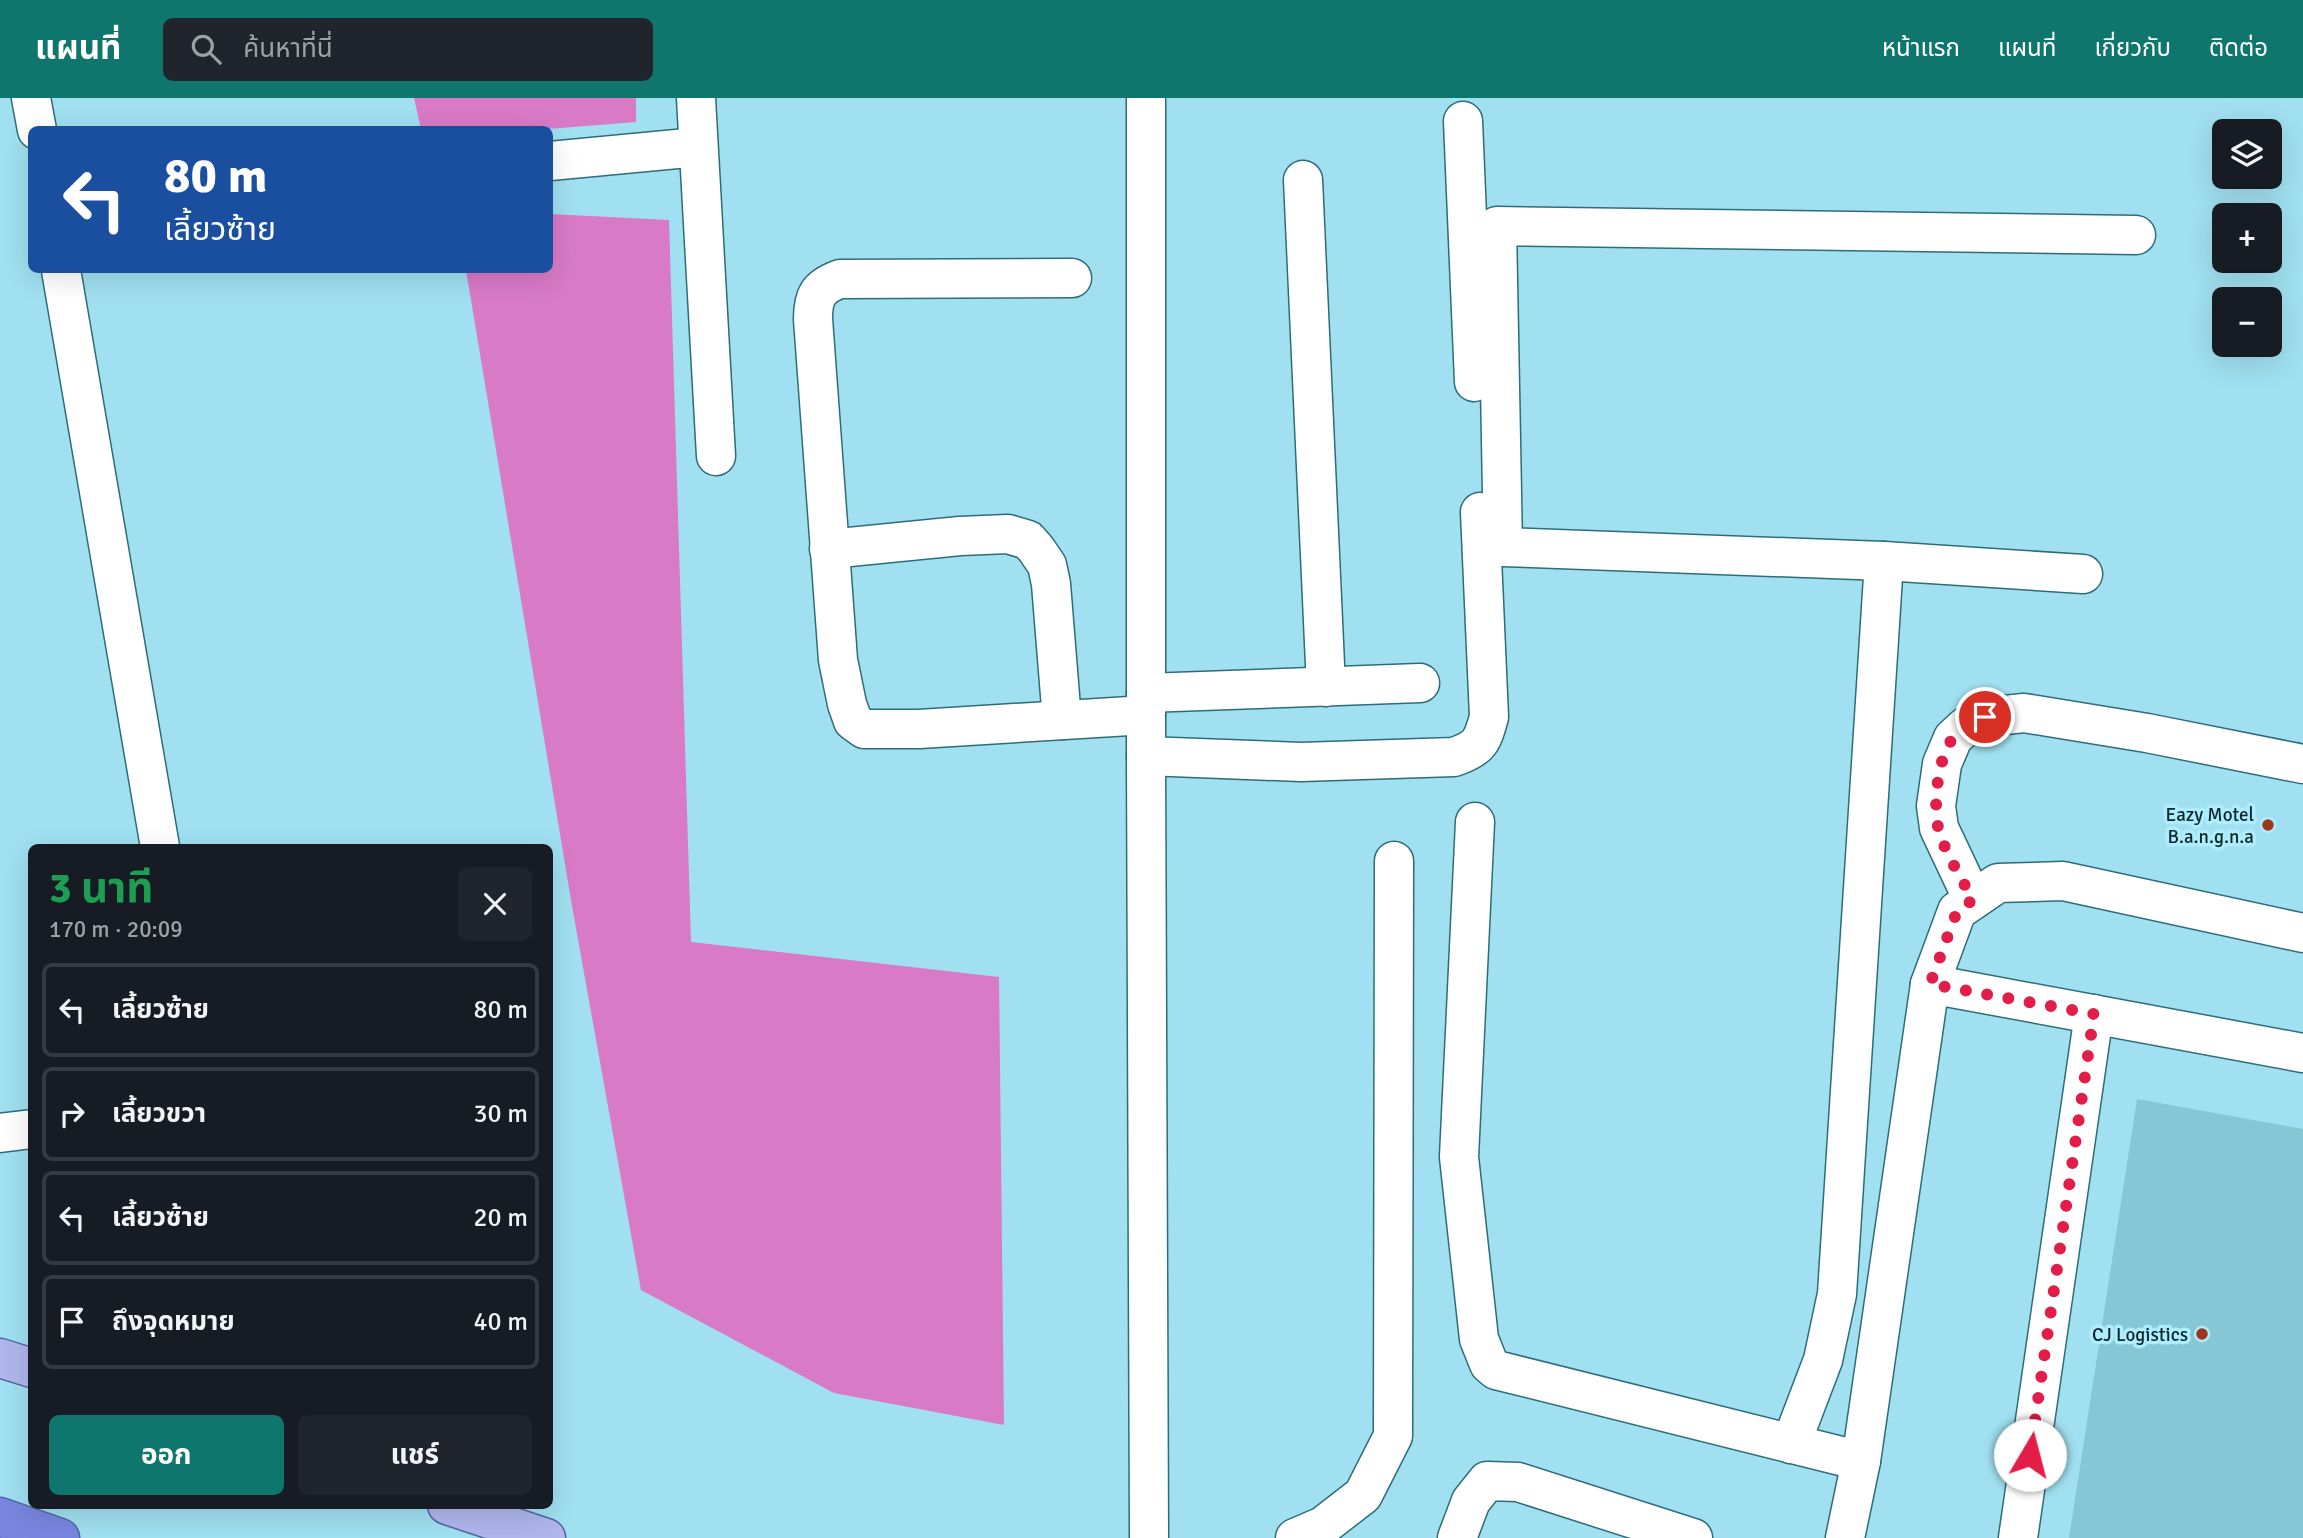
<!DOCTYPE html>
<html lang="th">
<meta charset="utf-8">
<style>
body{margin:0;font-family:Signika,"Noto Sans Thai",sans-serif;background:#20242c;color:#f1f3f6;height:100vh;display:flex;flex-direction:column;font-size:26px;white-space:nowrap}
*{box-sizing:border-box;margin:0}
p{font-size:23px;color:#9ea1a6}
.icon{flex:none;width:38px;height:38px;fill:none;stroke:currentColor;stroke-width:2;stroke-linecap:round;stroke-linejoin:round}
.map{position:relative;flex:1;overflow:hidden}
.side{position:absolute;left:28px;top:746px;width:525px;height:665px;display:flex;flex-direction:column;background:#171b24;border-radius:10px;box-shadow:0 7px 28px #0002}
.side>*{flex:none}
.top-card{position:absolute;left:28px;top:28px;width:525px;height:147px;border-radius:10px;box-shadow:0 7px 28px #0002;background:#1a4fa0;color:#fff;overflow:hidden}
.tools{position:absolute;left:2212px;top:21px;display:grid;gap:14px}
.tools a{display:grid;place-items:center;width:70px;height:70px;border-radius:10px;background:#171b24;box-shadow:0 7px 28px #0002;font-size:35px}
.pin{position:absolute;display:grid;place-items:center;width:60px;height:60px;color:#fff;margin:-30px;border:4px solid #fff;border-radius:50%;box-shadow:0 2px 7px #0007}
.me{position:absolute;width:77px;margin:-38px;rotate:8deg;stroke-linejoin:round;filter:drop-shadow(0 0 5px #0008)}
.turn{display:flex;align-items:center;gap:24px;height:147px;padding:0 21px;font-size:32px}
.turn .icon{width:91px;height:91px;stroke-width:2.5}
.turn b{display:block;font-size:49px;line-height:60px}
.round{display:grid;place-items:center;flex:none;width:74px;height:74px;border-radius:10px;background:#20242c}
.headline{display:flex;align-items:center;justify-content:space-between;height:119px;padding:0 21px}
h1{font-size:42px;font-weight:700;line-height:52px;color:#1e9e55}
.primary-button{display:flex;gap:14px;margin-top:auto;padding:14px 21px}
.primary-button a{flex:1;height:80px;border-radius:10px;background:#0f766e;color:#fff;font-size:28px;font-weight:700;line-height:80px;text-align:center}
.primary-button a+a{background:#20242c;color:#f1f3f6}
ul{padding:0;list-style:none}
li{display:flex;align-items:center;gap:21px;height:94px;margin:0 14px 10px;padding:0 7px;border:4px solid #363941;border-radius:10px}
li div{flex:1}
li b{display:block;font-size:26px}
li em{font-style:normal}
header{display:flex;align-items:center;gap:42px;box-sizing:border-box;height:98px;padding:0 35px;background:#0f766e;color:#fff}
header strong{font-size:33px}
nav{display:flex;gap:38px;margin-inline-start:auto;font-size:24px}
.search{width:490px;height:63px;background:#20242c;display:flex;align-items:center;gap:18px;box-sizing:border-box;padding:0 24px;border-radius:10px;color:#9ea1a6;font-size:26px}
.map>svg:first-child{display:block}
</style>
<header>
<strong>แผนที่</strong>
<div class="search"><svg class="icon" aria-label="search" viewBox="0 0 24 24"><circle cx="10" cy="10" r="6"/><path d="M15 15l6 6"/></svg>ค้นหาที่นี่</div>
<nav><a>หน้าแรก</a><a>แผนที่</a><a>เกี่ยวกับ</a><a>ติดต่อ</a></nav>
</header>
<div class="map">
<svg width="2303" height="1440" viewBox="0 0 2303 1440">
<rect width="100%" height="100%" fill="#a0e0f0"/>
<g fill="#d97ac6">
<path d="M414,0H636V24L535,32L421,31Z"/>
<path d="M550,116L669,122L691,844L999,879L1004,1327L834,1295L641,1192L572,808L466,172H550Z"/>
</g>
<path fill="#86c6d5" d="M2137,1001L2303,1031V1440H2069Z"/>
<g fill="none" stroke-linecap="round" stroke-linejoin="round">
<g stroke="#2d6d7b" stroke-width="41">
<g id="minor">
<path d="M31,0L37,32"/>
<path d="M696,0L716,358"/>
<path d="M1146,0V658L1149,1440"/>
<path d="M1463,23L1474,284"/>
<path d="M550,63L698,49"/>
<path d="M1303,82L1326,589"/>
<path d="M61,172L160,749"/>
<path d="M1072,180L840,181C818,189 813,198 813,221L838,562L847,606L853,623L864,631H919L1146,617"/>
<path d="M829,451L960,438L1008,436L1028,442L1036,451L1047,467L1051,486L1062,622"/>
<path d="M2083,476L1884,463L1503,449L1497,128L2136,137"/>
<path d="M1146,595L1420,585"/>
<path d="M1146,658L1301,664L1454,659C1480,650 1482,644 1489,619L1480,414"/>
<path d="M1475,724L1459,1059L1479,1241L1489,1266L1496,1272L1861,1363"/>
<path d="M1973,802L1939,730L1936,708L1942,666L1953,640L1965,629L1985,619L2024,615L2147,635L2303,666"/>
<path d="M1930,886L2303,955"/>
<path d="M0,1035L32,1031"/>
<path d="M1791,1346L1823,1262L1837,1196L1884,463"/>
<path d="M1295,1440L1323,1428L1363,1397L1393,1338L1394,763"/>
<path d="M1457,1440L1471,1403L1487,1383L1518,1384L1693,1440"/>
<path d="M1845,1440L1861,1363L1930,886L1957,813L1998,785L2063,783L2303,835"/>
<path d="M2018,1440L2094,916"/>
</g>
</g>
<g stroke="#5265a1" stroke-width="41">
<g id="major">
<path d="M0,1260L32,1270"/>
<path d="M447,1407L546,1440"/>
</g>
</g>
<g stroke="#5265a1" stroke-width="41">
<path id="highway" d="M0,1419L60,1440"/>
</g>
<use href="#minor" stroke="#fff" stroke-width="38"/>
<use href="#major" stroke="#aeb6ec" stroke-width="38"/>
<use href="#highway" stroke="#7886e0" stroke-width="38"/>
</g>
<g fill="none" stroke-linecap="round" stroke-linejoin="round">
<path stroke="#e11d48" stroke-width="12" stroke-dasharray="0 21.6" d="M1985,619C1974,625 1961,630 1953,640C1938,659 1933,705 1938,729C1944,754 1961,779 1973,802L1957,813L1930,886L2094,916L2030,1357"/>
</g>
<g fill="#9f361c" stroke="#adedfe" stroke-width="2.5">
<circle cx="2268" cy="727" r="7"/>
<circle cx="2202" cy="1236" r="7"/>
</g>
<g text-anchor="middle" stroke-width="7" stroke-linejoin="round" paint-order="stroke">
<g font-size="19" fill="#0c272d" stroke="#adedfe" text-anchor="end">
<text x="2254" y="723">Eazy Motel<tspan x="2254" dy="22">B.a.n.g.n.a</tspan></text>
<text x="2188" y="1243">CJ Logistics</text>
</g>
</g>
</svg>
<div class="tools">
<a><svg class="icon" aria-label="layers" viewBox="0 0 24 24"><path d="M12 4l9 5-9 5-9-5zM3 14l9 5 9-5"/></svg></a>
<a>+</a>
<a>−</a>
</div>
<div class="pin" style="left:1985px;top:619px;background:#d93025"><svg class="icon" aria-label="arrive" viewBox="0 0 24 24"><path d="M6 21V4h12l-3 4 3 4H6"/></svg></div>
<svg class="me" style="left:2030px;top:1357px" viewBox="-20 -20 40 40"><circle r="19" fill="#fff"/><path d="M0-13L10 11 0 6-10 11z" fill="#e11d48"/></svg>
<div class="top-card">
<div class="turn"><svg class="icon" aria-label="left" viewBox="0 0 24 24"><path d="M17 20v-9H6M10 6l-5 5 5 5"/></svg><div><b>80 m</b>เลี้ยวซ้าย</div></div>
</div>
<section class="side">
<div class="headline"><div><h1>3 นาที</h1><p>170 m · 20:09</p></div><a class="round"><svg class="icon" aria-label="close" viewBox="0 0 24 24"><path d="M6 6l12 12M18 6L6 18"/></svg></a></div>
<ul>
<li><svg class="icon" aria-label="left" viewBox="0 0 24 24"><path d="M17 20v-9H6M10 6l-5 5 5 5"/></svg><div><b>เลี้ยวซ้าย</b></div><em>80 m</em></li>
<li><svg class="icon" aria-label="right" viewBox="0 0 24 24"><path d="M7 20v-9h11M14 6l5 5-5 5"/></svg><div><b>เลี้ยวขวา</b></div><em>30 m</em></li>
<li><svg class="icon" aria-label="left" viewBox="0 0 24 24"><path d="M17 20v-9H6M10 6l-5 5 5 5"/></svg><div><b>เลี้ยวซ้าย</b></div><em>20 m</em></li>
<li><svg class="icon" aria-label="arrive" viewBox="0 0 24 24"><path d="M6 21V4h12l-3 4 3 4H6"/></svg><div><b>ถึงจุดหมาย</b></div><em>40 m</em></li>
</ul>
<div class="primary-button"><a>ออก</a><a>แชร์</a></div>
</section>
</div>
